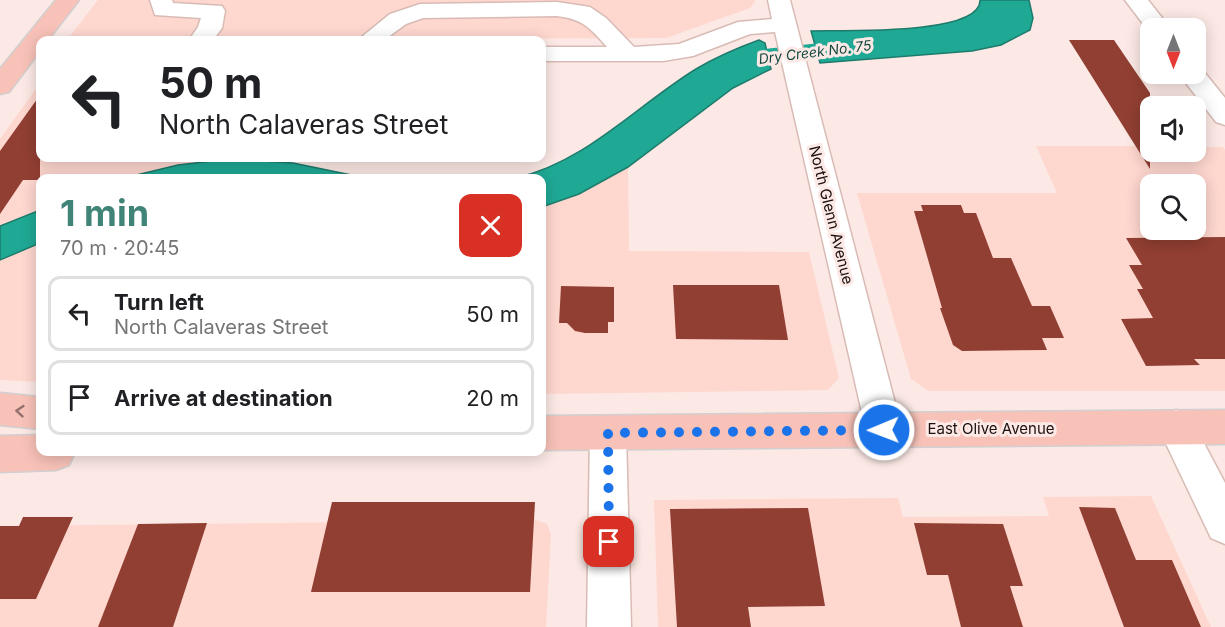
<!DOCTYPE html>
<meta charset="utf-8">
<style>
body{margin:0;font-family:Inter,sans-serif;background:#f2f2f2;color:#202124;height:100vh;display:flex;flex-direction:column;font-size:22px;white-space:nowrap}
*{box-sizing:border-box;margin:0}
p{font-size:20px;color:#757577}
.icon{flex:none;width:33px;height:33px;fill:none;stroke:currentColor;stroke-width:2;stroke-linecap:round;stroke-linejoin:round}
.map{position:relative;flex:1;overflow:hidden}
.panel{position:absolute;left:36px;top:174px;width:510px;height:282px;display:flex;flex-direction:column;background:#fff;border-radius:12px;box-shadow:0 3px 15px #0003}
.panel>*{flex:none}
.guide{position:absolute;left:36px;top:36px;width:510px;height:126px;border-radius:12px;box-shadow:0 3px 15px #0003;background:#fff;color:#202124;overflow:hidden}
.needle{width:39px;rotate:180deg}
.fabs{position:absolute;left:1140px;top:18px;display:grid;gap:12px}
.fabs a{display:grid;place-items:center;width:66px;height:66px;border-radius:12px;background:#fff;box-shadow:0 3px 15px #0003;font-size:30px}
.pin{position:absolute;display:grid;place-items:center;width:51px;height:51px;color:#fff;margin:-26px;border-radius:12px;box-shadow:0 3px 9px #0006}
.me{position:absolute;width:66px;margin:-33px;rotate:269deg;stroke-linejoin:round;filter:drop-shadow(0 0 4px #0008)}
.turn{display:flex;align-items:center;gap:21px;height:126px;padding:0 24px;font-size:27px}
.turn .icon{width:78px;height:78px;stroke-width:2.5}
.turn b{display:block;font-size:42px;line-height:51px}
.round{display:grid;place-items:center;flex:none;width:63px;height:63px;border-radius:12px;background:#f2f2f2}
.head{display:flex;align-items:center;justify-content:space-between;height:102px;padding:0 24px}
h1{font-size:36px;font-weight:700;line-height:45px;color:#408477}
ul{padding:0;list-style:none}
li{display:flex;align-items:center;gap:18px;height:75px;margin:0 12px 9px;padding:0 12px;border:3px solid #e0e0e0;border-radius:12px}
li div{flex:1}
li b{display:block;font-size:22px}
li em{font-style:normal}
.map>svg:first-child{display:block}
</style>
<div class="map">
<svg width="1225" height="627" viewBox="0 0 1225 627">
<rect width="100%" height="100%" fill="#fce9e5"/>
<g fill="#fed7cf" fill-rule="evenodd">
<path d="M98,0H755V2L750,8L666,38L67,40Z"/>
<path d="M40,83V158H229L178,165L124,178H40V210L0,226V139Z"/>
<path d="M1036,146H1150V152H1196V147H1223L1225,150V391H929L911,379L857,193H1057ZM1150,184H1196V230H1150Z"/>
<path d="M628,167L629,251L809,252L839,378L828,390L542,394V207L579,194Z"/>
<path d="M40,243V382L0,380V260Z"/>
<path d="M1151,496L1211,627H658L654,500L898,498L903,517L1049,516L1043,497Z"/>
<path d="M536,520L547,524L551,534L546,627H0V526Z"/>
</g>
<g fill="#1fa995" stroke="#1e7b6c" stroke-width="1.5">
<path d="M980,0H1029L1033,18L1030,30L1001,45L972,51L820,63L811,31C838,30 981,36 980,0Z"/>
<path d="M759,40L765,43L771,69L733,88L628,167L579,194L542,207V178H516C586,162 636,106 696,69C716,57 737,48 759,40Z"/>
<path d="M229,159L293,163L366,178H124L178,165Z"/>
<path d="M40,210V243L0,260V226Z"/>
</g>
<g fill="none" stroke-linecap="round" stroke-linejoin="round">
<path fill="#1fa995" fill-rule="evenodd" d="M866,38L875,40L879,46L875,52L760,66L724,80L714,77L710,71L714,65L755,50Z"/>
</g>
<g fill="#913f32">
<path d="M1069,40H1114L1150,93V169Z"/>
<path d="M40,95V180H23L0,214V151Z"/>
<path d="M921,205H961L964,213H976L993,258H1011L1032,306H1050L1064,338H1042L1047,350L962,351L953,345L940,308H942L914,211H923Z"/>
<path d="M1225,237V359H1194L1200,365L1146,366L1121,319L1153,318L1137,289H1143L1129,265H1142L1126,238Z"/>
<path d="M673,285H779L788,340L676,339Z"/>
<path d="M561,286L614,287V322H608V333H585L575,331L567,323H559Z"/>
<path d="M332,502H535L530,592H311Z"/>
<path d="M1079,507L1115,508L1136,560H1172L1201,627H1124Z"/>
<path d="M808,508L825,606L748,607L751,627H677L670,509Z"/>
<path d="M23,517H73L36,599H0V526H19Z"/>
<path d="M207,523L173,627H98L138,524Z"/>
<path d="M914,523L1003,524L1023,586H1010L1023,627H961L948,575H927Z"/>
</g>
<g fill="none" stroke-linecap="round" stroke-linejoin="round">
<g stroke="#d9bbb5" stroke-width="3">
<g id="minor">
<path d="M150,0H172L173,3L222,6L225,11L222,28L213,40H189L198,27L201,18L155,15Z"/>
<path d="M768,0H790L902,430L897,442L884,447L871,442L866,430L775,32L750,34L693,56L663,61H542V47H607C590,28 583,19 557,16L423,18L406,24L384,40H358L390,14L420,4L557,2L590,7L606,18L634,47L679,44L738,22L772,19Z"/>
<path d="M1125,0H1148L1170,28H1150V33Z"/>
<path d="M1196,67L1201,68L1225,98V125L1216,122L1179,74H1196Z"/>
<path d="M1176,410L1189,415L1225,483V544L1211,538L1158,427L1163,415Z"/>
<path d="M608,416L621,421L626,433L631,627H587L590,433L595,421Z"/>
</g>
</g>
<g stroke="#d1cfcf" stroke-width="3">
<g id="major">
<path d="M56,0H79L48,40H40V51L9,92L0,94V69Z"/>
<path d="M0,393L40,397V429L0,425Z"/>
<path d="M1225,410V444L542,450V416Z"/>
<path d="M40,435V452H75L69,465L56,470L0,472V436Z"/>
</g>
</g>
<use href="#minor" fill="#fff" fill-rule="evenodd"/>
<use href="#major" fill="#f8c2b8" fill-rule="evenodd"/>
</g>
<defs><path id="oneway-chevron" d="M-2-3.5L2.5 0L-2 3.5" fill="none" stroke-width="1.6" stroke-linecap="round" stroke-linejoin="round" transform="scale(1.5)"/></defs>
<use stroke="#94726c" href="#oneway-chevron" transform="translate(20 411) rotate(-175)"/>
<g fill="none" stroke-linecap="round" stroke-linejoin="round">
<path stroke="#1a73e8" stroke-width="10" stroke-dasharray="0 18" d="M609,542L608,433L884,430"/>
</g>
<g text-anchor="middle" stroke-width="6" stroke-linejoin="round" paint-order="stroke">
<g font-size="14" font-style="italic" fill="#124840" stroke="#fce9e5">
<text transform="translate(815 52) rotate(-7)" y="5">Dry Creek No. 75</text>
</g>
<g font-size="15" fill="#1a100e" stroke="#fce9e5">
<text transform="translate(831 215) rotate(76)" y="5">North Glenn Avenue</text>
<text x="991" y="434">East Olive Avenue</text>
</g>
</g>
</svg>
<div class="fabs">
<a><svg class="needle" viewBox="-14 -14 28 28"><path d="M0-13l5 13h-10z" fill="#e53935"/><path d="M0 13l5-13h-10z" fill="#757577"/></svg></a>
<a><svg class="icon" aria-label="sound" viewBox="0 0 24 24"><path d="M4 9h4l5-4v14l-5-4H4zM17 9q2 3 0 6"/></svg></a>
<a><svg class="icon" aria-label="search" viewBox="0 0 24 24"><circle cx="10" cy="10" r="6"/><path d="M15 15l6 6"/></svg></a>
</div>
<div class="pin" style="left:609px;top:542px;background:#d93025"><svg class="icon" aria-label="arrive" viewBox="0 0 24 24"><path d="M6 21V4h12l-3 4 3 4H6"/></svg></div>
<svg class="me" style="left:884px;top:430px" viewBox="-20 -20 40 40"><circle r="17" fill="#1a73e8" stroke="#fff" stroke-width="3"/><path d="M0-11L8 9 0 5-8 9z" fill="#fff"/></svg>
<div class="guide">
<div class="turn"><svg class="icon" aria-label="left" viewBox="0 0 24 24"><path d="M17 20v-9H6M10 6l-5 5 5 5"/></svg><div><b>50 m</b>North Calaveras Street</div></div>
</div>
<section class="panel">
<div class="head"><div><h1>1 min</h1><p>70 m · 20:45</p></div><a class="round" style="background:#d93025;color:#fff"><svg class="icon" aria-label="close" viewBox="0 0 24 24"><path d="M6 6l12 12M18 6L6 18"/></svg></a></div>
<ul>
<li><svg class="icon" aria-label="left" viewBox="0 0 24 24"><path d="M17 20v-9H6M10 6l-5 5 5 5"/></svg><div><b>Turn left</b><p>North Calaveras Street</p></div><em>50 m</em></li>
<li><svg class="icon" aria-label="arrive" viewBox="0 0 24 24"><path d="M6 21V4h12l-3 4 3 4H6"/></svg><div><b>Arrive at destination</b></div><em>20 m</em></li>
</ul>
</section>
</div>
